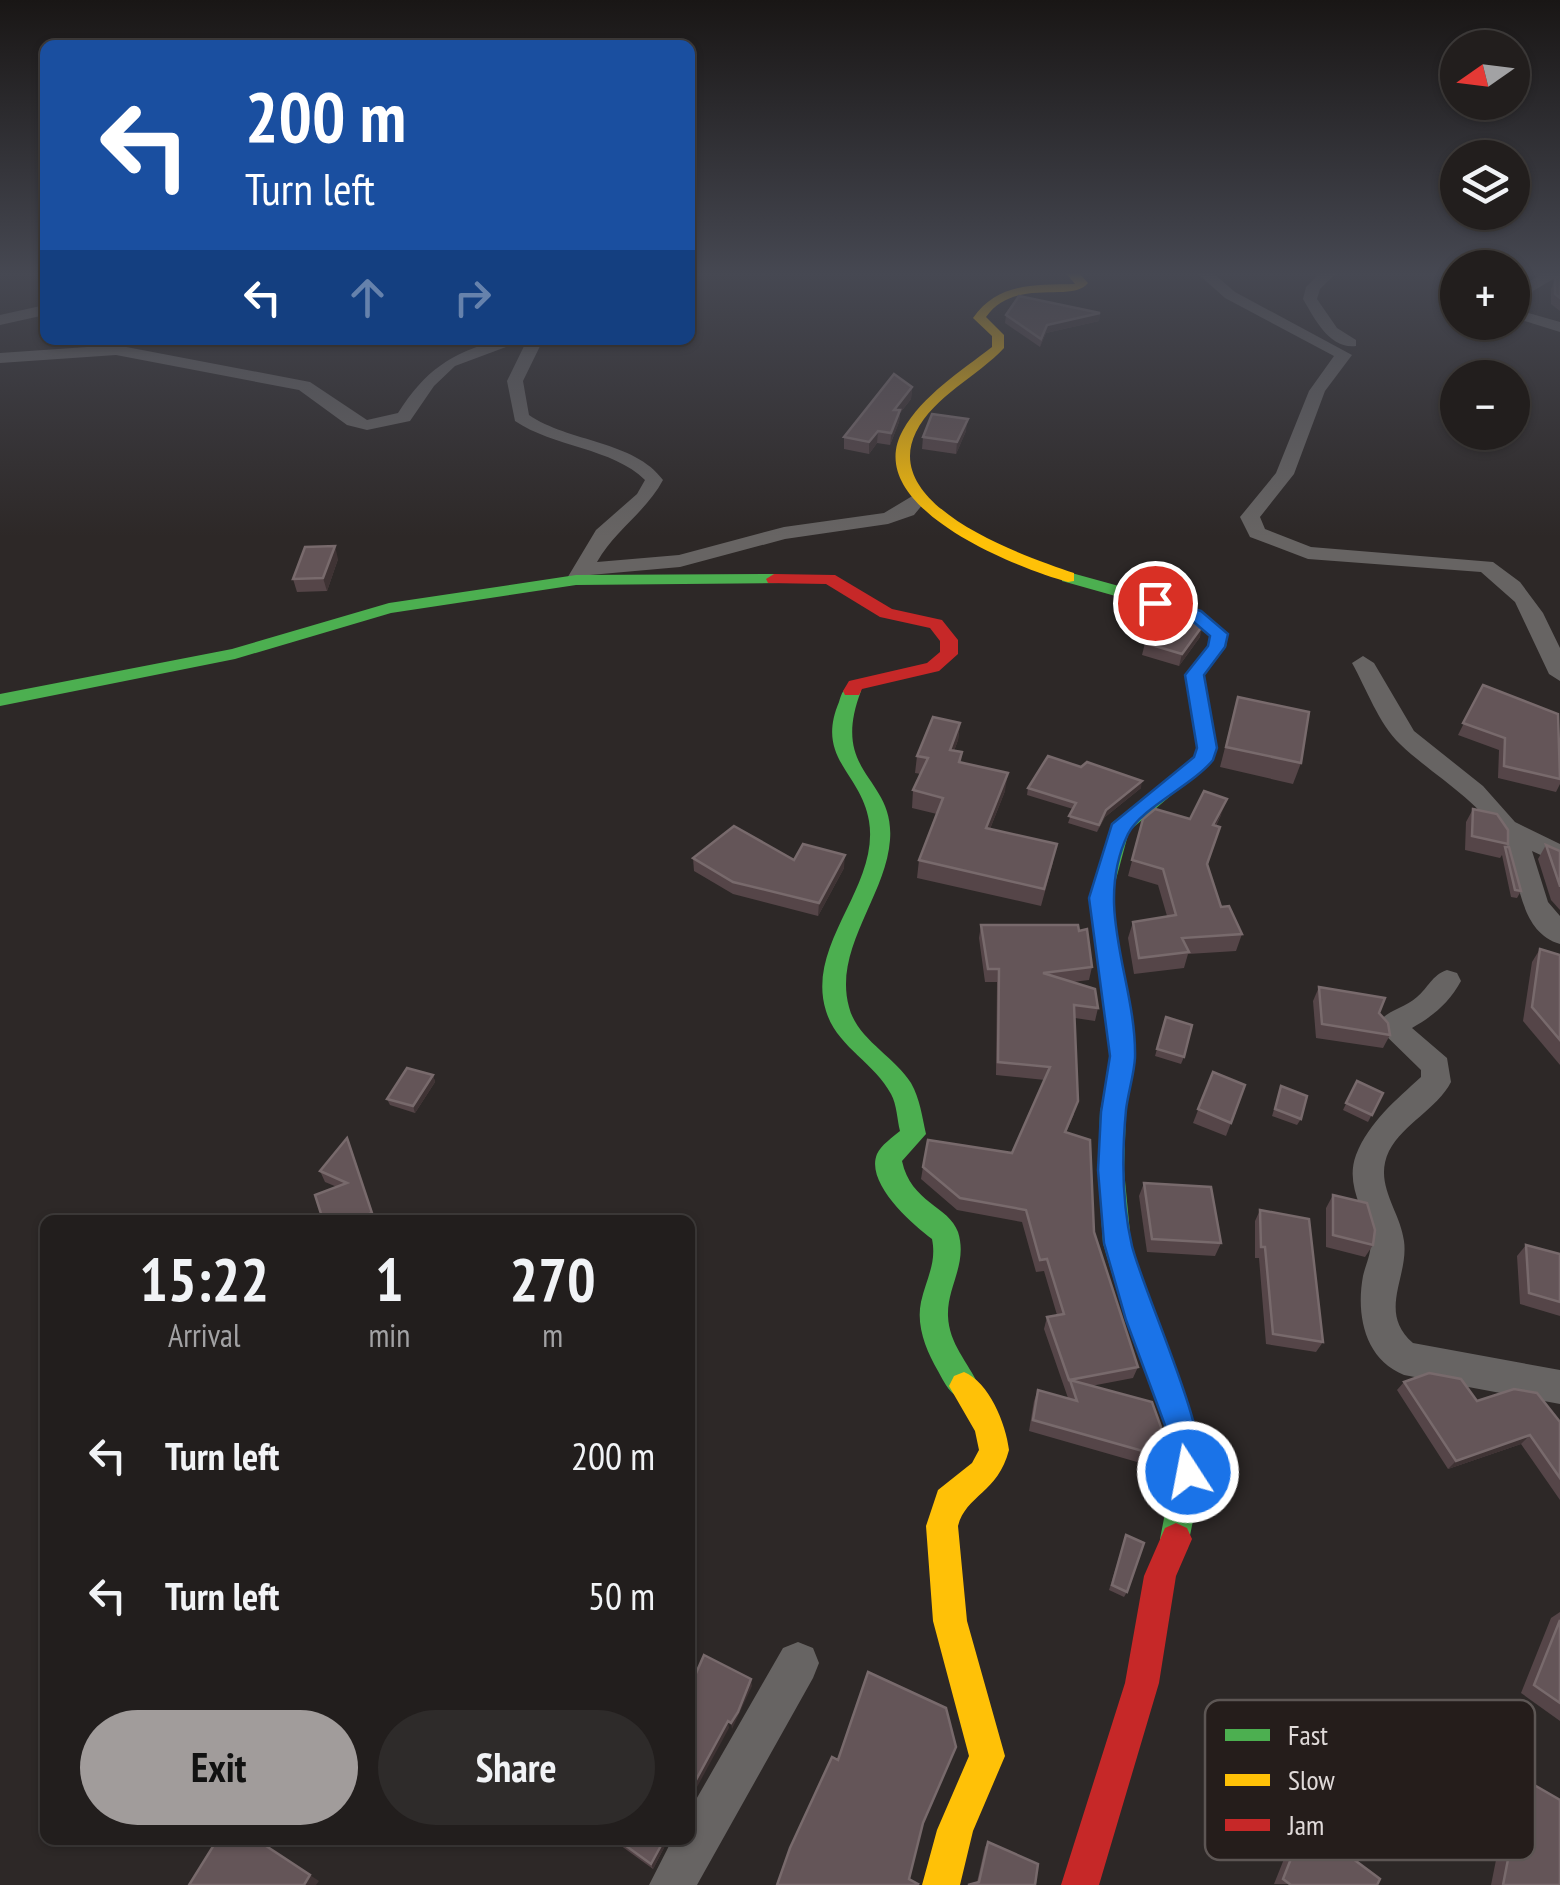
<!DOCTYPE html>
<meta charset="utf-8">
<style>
body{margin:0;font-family:"PT Sans Narrow",sans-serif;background:#2e2b2a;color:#f1f3f6;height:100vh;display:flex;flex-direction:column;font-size:38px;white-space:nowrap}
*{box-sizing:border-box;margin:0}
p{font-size:32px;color:#a2a2a4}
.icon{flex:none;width:55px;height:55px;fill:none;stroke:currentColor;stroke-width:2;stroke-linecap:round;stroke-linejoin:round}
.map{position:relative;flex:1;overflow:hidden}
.sheet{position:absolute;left:40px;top:1215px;width:655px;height:630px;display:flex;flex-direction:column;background:#221e1d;border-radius:15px;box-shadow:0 2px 8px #0004,0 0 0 2px #3f3c3b}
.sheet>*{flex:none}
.hud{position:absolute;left:40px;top:40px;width:655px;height:305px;border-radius:15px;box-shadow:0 2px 8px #0004,0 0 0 2px #3f3c3b;background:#1a4fa0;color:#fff;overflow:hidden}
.needle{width:65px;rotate:256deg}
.tools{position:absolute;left:1440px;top:30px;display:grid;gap:20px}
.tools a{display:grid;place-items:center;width:90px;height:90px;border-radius:50%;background:#221e1d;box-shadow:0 2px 8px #0004,0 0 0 2px #3f3c3b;font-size:50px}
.pin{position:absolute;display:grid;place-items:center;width:85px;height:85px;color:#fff;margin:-42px;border:5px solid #fff;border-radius:50%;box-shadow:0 2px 10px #0007}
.me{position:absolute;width:110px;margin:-55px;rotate:349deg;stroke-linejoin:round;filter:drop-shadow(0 0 8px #0008)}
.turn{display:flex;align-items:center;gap:35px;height:210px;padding:0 40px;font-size:45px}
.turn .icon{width:130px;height:130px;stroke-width:2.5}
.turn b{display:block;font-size:70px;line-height:85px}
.lanes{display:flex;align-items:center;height:95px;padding:0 40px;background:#0003;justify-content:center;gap:50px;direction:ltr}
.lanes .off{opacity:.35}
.eta{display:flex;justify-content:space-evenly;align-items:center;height:170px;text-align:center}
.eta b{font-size:60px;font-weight:700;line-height:70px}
.action{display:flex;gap:20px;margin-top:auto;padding:20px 40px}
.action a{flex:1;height:115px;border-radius:60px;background:#a19c9b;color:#111;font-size:40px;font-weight:700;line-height:115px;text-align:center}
.action a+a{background:#2e2b2a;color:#f1f3f6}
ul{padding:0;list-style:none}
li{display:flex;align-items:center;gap:30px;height:140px;padding:0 40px}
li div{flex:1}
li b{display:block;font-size:38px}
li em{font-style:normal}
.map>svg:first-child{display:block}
</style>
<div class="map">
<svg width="1560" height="1885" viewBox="0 0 1560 1885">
<rect width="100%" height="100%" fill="#2d2827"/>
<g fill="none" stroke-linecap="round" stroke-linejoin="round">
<g fill="#676463" fill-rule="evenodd">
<path d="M1197,273H1213L1235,292L1352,355L1325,391L1294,474L1260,517L1265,529L1311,547L1493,562L1520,582L1543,613L1560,648V681L1549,674L1515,602L1481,572L1308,559L1250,537L1240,517L1276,473L1309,391L1334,356L1225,298Z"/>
<path d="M1320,273H1336L1320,289L1317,299L1337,328L1356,340V346C1329,349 1315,319 1303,299L1306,287Z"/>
<path d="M1543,273L1560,275L1533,291L1525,312L1560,322V332L1512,317L1522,286Z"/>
<path d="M45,305V315L0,325V315Z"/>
<path d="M499,340H525L455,366L434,386L410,421L367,430L347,425L299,390L116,355L0,363V353L116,345L310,382L367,420L398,413C425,371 450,353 499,340Z"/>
<path d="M527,340H543L523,381L529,415C568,442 635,441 663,480C646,512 615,530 597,562L679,555L784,527L884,513L919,492L928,498L914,515L888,524L785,539L680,567L590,575L583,584H569L566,580L596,530L637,494L645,480C613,448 553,447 515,421L507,381Z"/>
<path d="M1363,656L1374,663L1414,731L1483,786L1515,822L1560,844V864L1532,851L1548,902L1560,916V944C1515,930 1522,872 1502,839C1478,799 1432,775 1400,744C1379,724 1366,688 1352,663Z"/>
<path d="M1447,970L1457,973L1461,981C1449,1003 1433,1016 1412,1028L1447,1058L1451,1082C1437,1109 1404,1123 1389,1151C1373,1184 1400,1210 1404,1241C1409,1277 1377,1312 1413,1343L1560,1370V1404L1404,1375C1364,1359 1356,1314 1363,1276C1366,1263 1373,1250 1370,1237C1364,1209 1345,1185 1356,1155C1369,1122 1396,1100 1421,1077V1070L1376,1026C1385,1010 1404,1009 1417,997C1428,988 1432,975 1447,970Z"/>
<path d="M798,1642L813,1648L819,1663L813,1678L697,1885H649L672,1840H690V1810L783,1648Z"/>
</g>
<g fill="#4caf50" fill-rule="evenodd">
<path d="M1068,572L1188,605L1228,634L1226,647L1203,675L1217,748L1213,760L1129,831L1111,898L1135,1056L1126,1112L1124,1170L1131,1243L1154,1321L1199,1437L1203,1472L1187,1550L1176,1555L1165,1550L1160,1539L1173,1472L1169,1437L1126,1321L1103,1243L1098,1170L1100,1112L1111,1056L1089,898L1112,823L1194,757L1197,748L1185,675L1208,646L1210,636L1176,613L1062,581V573Z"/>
<path d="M774,574L782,579L780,583L576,585L391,613L235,659L0,706V694L232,649L389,603L576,575Z"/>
<path d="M852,685L861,691C829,775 895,776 890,840C886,896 833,949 849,1007C857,1039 894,1056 911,1083C920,1099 922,1116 926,1134L902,1161C911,1203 949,1206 958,1232C968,1264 947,1286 948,1316C949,1344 968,1362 979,1386L974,1396L964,1400C950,1395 945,1384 938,1371C926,1350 916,1326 921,1302C926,1279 937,1263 932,1239C912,1224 865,1183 877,1154C881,1145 893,1137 900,1131C897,1119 897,1105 891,1094C874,1062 837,1047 826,1011C805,944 880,887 869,821C861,772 815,759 839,702C842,692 843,689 852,685Z"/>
</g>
<g fill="#ffc107" fill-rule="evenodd">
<path d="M1066,273H1079L1088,283C1072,304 1015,276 986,317L1004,335V348C978,376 934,396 916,432C879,506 1023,556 1074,573V581L1068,582C1014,567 860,506 903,430C922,396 961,371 992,347V336L973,318C998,282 1035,285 1075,284Z"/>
<path d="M964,1372C989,1382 1006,1424 1009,1450C998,1493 966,1495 958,1526L967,1621L1005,1756L973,1831L960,1885H922L937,1830L969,1756L933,1621L926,1526L938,1490L972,1463L979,1450L975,1431L949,1386L954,1376Z"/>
</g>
<g fill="#c62828" fill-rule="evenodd">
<path d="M774,574L835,575L892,609L942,620L958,640V654L939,671L862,689L859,695H845L843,691L849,681L927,663L940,652V641L930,628L880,617L826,584L768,583L766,579Z"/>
<path d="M1176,1523L1187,1528L1192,1539L1176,1576L1159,1683L1099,1885H1061L1125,1683L1144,1576L1165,1528Z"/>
</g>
</g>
<g fill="#554548">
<path d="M1560,275V311L1551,304V289L1555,279Z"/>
<path d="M1100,313L1099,321L1046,333L1040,347L1005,323L1006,315Z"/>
<path d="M912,387L911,399L900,413L899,422L890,445L877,443L869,454L844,449V437Z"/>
<path d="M966,431L956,454L922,449L923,437Z"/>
<path d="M338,559L327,591L297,592L293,579Z"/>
<path d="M1200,637L1179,666L1142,655L1145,643Z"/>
<path d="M1483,685L1560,742V784L1556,792L1498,778L1499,750L1458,735Z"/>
<path d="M1238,697L1301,763L1293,784L1220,767Z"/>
<path d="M960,723L958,740L954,751L962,752L961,762L1005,791L990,829L1053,862L1041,906L917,878L919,860L937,814L912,808L913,790L921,774L915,773L917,756Z"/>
<path d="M1081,767L1141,788L1105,817L1097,832L1068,823L1073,809L1027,795L1028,788Z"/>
<path d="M1473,809L1508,844L1506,847L1521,891L1517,898L1511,897L1502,855L1500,858L1465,850L1466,822Z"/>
<path d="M1221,815L1216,826L1208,865L1221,907L1242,934L1236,951L1188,954L1184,968L1134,974L1128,938L1133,922L1167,916L1158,885L1128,876L1143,819H1190Z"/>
<path d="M1546,845L1560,851V910L1551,900L1538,859Z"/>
<path d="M693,858L794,860L844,868L818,916L733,894L694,871Z"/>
<path d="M981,925L1079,931L1092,967L1089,980L1073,982L1098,1008L1095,1021L1075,1018L1074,1114L1066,1133L1094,1232L1138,1367L1133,1378L1091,1386L1164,1457L1158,1468L1029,1431L1034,1401L1038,1390L1068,1398L1044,1329L1047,1317L1057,1315L1044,1271L1036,1272L1022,1222L957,1210L921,1179L923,1167L1012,1153L1045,1080L996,1075L997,982H985L979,938Z"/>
<path d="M1540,949L1560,955V1065L1523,1021L1532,962Z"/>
<path d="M1319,987L1379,1013L1390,1035L1383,1048L1316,1038L1313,1001Z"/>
<path d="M1166,1017L1184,1057L1181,1064L1155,1056Z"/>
<path d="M1213,1072L1231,1123L1226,1136L1193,1123Z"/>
<path d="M433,1075L435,1082L415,1113L390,1105L387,1099Z"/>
<path d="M1357,1081L1383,1093L1368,1122L1343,1110Z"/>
<path d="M1281,1086L1301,1119L1297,1125L1272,1116Z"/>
<path d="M347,1138L351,1149L375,1220H323L337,1187L325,1182L320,1171Z"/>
<path d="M1144,1183L1221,1243L1215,1256L1147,1252L1139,1196Z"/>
<path d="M1333,1195L1373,1245L1365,1257L1326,1247V1208Z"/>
<path d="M1260,1210L1323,1342L1316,1352L1266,1344L1259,1258H1255V1221Z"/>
<path d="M1526,1245L1560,1254V1316L1520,1304L1517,1256Z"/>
<path d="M1404,1382L1560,1422V1500L1521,1444L1448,1469L1397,1390Z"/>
<path d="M1126,1535L1127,1592L1124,1597L1109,1590Z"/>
<path d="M1560,1612V1721L1521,1693L1551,1618Z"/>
<path d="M1503,1767L1560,1885H1491L1498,1850L1478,1838L1490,1774Z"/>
<path d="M1305,1823L1377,1885L1274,1884L1296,1829Z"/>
<path d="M613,1840H668L653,1869Z"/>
<path d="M988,1842L1035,1885L977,1882L985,1847Z"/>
</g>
<g fill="#3f3334">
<path d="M1100,313L1099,321L1046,333L1040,347L1047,325Z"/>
<path d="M912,387L911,399L900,413L899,422L890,445L894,410Z"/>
<path d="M968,419L966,431L956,454L957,442Z"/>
<path d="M878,431L877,443L869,454V442Z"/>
<path d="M335,546L338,559L327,591L323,578Z"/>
<path d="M1203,625L1200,637L1179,666L1182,654Z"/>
<path d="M960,723L958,740L948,767L950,750Z"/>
<path d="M1008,773L1005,791L983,846L986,828Z"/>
<path d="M1142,781L1141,788L1105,817L1097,832L1106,810Z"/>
<path d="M1227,799L1221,815L1207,841L1213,825Z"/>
<path d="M845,855L844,868L818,916L819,903Z"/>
<path d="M433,1075L435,1082L415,1113L413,1106Z"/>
<path d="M347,1138L351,1149L375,1220H354Z"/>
<path d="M1530,1435L1521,1444L1448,1469L1456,1461Z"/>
<path d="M751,1679L752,1686L732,1729L731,1723Z"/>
<path d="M728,1721L729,1728L690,1800V1791Z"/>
<path d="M257,1840L319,1881L316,1885H304Z"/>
<path d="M664,1840H668L653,1869L651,1864Z"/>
</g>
<g fill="#645558" stroke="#786a6c" stroke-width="2.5">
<path d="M1560,275V298L1555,294V279Z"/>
<path d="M1019,296L1100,313L1047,325L1041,339L1006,315Z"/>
<path d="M894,374L912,387L894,410H900L891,433L878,431L869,442L844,437Z"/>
<path d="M932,414L968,419L957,442L923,437Z"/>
<path d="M335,546L323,578L293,579L305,547Z"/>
<path d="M1172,606L1203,625L1182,654L1145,643Z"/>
<path d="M1483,685L1558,714L1560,779L1504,766L1505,738L1463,723Z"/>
<path d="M1238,697L1309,712L1301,763L1226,747Z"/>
<path d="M933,717L960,723L950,750L962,752L959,762L1008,773L986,828L1057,844L1044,889L919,860L943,798L913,790L928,758L917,756Z"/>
<path d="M1048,756L1081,767L1087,762L1142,781L1106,810L1099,825L1069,816L1076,803L1028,788Z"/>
<path d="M1204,791L1227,799L1213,825L1220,827L1207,864L1221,907L1229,906L1242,934L1182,938L1189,952L1139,958L1133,922L1176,915L1163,869L1132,860L1143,819L1155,809L1190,819Z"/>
<path d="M1473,809L1497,814L1508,830V844L1472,836Z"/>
<path d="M734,826L794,860L803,844L845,855L819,903L733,882L693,858Z"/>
<path d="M1546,845L1560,851V887V886Z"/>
<path d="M1505,847H1509L1521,891L1515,890Z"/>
<path d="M981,925H1078L1079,931L1087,929L1092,967L1043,973L1095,989L1098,1008L1074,1005L1078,1101L1065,1132L1090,1140L1094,1232L1138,1367L1069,1380L1047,1317L1064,1314L1047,1259L1040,1260L1026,1210L960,1198L923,1167L928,1140L1012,1153L1050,1067L998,1062L999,969H988Z"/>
<path d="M1540,949L1560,955V1040L1532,1007Z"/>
<path d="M1319,987L1385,998L1379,1013L1388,1023L1390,1035L1322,1024Z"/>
<path d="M1166,1017L1192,1025L1184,1057L1157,1049Z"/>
<path d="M407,1068L433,1075L413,1106L387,1099Z"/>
<path d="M1213,1072L1245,1085L1231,1123L1198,1109Z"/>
<path d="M1357,1081L1383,1093L1372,1115L1346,1103Z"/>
<path d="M1281,1086L1307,1096L1301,1119L1275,1109Z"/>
<path d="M347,1138L372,1213L354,1220H323L315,1195L347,1183L320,1171Z"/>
<path d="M1144,1183L1211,1187L1221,1243L1152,1239Z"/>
<path d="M1333,1195L1367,1203L1375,1230L1373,1245L1333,1235Z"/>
<path d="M1260,1210L1309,1219L1323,1342L1273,1334L1265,1247H1261Z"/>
<path d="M1526,1245L1560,1254V1302L1529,1293Z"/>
<path d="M1429,1373L1461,1379L1477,1401L1514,1389L1537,1393L1560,1422V1478L1530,1435L1456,1461L1404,1382Z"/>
<path d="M1070,1380L1152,1402L1161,1427L1164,1457L1033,1420L1038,1390L1077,1401Z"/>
<path d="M1126,1535L1144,1543L1127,1592L1112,1585Z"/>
<path d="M1560,1620V1703L1534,1685Z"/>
<path d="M704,1655L751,1679L738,1712L731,1723L728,1721L690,1791V1710L694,1704L690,1702V1687Z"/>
<path d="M868,1672L946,1708L956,1747L923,1823L909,1879L918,1884L917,1885H777L790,1848L832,1757L838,1760Z"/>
<path d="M1503,1767L1560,1800V1885H1503L1511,1844L1491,1832Z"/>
<path d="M1305,1823L1380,1879L1377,1885H1291L1283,1879Z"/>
<path d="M217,1840H257L310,1875L304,1885H189Z"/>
<path d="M618,1840H664L651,1864Z"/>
<path d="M988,1842L1038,1864L1035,1885H968L979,1882Z"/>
</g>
<linearGradient id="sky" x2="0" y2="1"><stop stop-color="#191615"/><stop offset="0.51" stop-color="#464852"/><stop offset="1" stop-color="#464852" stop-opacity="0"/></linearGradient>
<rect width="1560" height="537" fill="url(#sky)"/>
<path fill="#1a73e8" stroke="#114b97" stroke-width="2.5" d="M1155,598L1201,611L1228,634L1225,647L1204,675L1217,748L1213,760C1193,785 1141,808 1128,834C1092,909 1137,982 1135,1058C1134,1075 1128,1093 1126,1110C1122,1153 1122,1204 1132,1246C1145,1297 1215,1444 1199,1483L1188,1488L1177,1483L1169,1436L1126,1320L1104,1243L1098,1170L1101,1112L1110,1056L1089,898L1112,824L1194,757L1197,748L1185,675L1208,646L1210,636L1189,618L1149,607L1146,603Z"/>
<rect x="1205" y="1700" width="330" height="160" rx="15" fill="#251d1b" stroke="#5d5654" stroke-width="2.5"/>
<rect x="1225" y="1729" width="45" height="12" fill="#4caf50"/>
<rect x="1225" y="1774" width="45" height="12" fill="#ffc107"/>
<rect x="1225" y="1819" width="45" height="12" fill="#c62828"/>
<g font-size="28" fill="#e0dad9">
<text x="1288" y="1745">Fast</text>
<text x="1288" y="1790">Slow</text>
<text x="1288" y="1835">Jam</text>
</g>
</svg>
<div class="tools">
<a><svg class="needle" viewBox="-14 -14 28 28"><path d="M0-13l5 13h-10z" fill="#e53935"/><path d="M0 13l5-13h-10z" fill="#a2a2a4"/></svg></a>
<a><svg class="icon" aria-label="layers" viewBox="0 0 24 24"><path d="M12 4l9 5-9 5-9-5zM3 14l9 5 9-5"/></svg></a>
<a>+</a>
<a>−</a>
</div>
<div class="pin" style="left:1155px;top:603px;background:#d93025"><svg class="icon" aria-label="arrive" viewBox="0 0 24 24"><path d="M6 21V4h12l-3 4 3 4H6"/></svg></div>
<svg class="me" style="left:1188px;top:1472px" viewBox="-20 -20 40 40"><circle r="17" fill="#1a73e8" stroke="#fff" stroke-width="3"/><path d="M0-11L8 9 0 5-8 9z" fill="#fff"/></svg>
<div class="hud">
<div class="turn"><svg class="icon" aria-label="left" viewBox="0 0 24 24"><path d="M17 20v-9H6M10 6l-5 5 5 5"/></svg><div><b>200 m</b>Turn left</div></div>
<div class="lanes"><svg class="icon" aria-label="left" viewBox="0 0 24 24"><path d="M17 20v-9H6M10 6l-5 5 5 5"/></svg><svg class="icon off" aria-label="ahead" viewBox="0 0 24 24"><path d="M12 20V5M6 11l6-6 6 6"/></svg><svg class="icon off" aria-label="right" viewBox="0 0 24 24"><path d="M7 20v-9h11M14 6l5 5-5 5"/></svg></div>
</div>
<section class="sheet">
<div class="eta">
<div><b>15:22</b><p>Arrival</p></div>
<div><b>1</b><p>min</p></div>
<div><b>270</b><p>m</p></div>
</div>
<ul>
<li><svg class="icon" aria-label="left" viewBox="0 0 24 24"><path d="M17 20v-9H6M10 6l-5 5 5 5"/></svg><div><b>Turn left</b></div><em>200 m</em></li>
<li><svg class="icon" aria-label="left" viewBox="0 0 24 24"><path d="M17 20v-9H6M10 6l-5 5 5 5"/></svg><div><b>Turn left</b></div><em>50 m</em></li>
</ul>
<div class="action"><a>Exit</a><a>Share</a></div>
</section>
</div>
